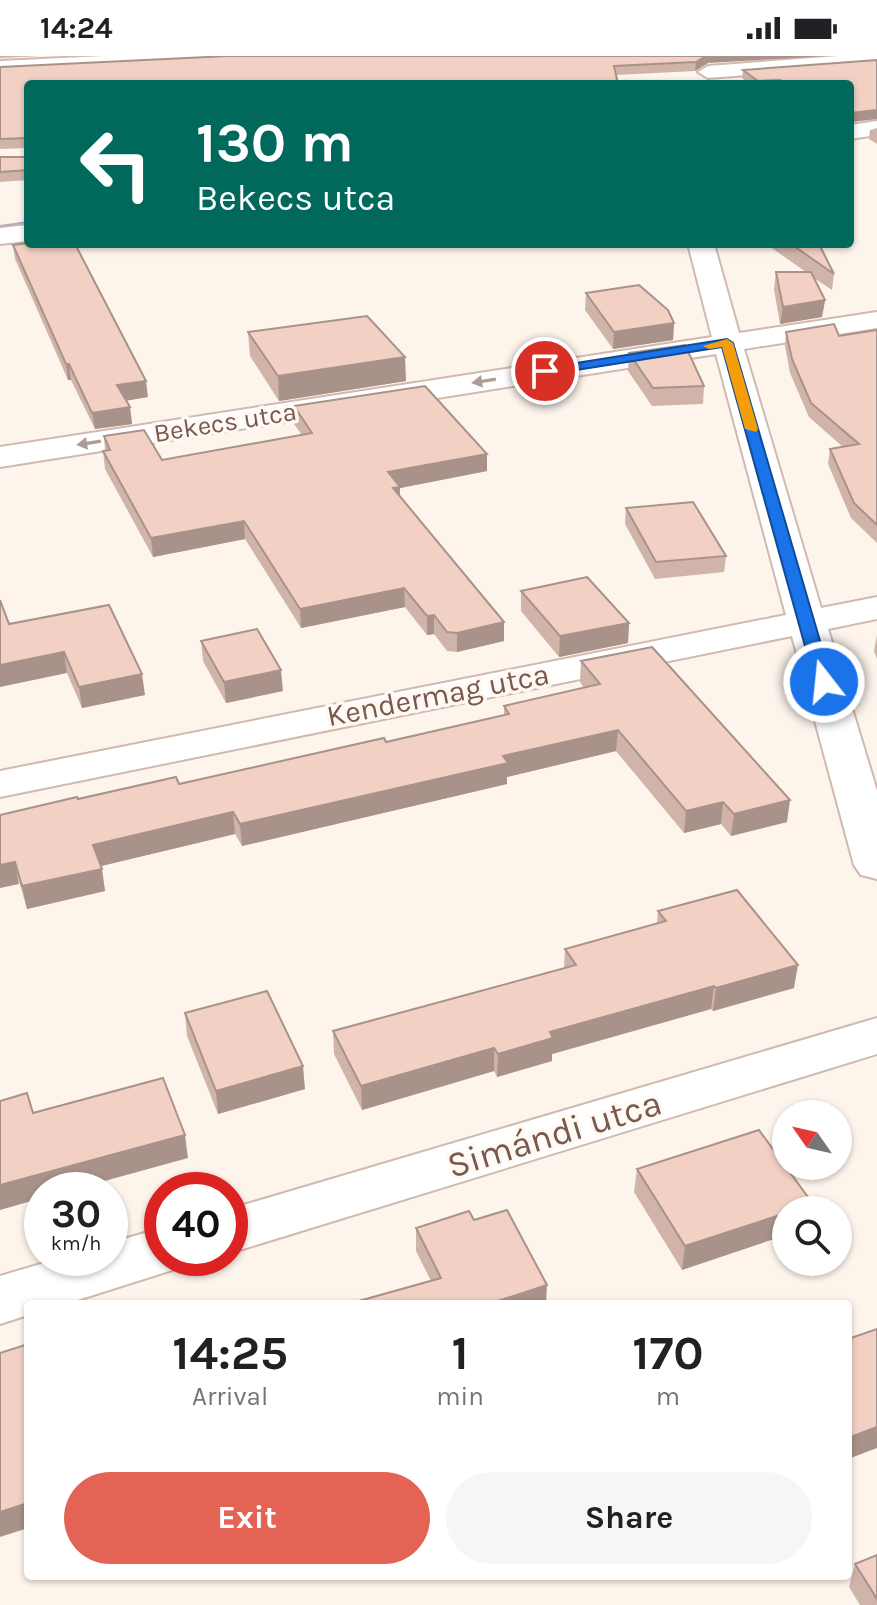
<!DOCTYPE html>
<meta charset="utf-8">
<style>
body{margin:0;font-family:Karla,sans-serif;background:#f6f6f6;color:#202124;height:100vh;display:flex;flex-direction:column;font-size:30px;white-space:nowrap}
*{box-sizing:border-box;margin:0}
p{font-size:26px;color:#757577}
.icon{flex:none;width:44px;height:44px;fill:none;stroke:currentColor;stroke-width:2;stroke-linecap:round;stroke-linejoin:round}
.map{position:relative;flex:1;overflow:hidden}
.drawer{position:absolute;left:24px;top:1244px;width:828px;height:280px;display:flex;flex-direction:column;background:#fff;border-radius:8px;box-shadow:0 2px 6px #0004}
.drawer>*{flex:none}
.hud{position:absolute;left:24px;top:24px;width:830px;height:168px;border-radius:8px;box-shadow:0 2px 6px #0004;background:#00695c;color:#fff;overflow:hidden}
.needle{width:52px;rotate:304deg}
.buttons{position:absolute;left:772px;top:1044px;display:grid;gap:16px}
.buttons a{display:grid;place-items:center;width:80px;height:80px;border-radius:50%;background:#fff;box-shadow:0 2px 6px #0004;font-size:40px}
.speed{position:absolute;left:24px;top:1116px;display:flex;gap:16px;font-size:40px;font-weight:700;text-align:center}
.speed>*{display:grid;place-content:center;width:104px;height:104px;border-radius:50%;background:#fff;box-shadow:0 2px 6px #0004;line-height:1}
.speed small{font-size:20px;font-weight:400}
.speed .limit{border:12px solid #d22;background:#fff;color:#111}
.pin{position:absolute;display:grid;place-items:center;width:68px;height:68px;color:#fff;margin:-34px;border:4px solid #fff;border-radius:50%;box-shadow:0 2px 8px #0007}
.me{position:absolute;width:88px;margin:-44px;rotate:344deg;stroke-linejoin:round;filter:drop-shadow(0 0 6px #0008)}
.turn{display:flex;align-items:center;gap:28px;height:168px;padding:0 40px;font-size:36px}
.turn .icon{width:104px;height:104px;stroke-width:2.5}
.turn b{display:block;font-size:56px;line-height:68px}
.eta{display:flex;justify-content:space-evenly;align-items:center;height:136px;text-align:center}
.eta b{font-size:48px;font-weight:700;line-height:56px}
.action{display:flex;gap:16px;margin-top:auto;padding:16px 40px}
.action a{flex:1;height:92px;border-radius:48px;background:#e36354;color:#fff;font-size:32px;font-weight:700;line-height:92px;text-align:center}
.action a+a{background:#f6f6f6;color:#202124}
.status{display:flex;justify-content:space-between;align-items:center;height:56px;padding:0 40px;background:#fff;direction:ltr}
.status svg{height:22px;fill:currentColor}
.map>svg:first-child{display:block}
</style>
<div class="status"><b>14:24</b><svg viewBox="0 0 49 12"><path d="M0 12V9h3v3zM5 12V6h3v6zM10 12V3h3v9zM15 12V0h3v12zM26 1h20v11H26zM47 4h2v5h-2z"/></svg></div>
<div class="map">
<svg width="877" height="1549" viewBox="0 0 877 1549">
<rect width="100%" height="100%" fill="#fdf4ec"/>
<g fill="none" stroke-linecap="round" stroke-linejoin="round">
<g stroke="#d0bab0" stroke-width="4">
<g id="minor">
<path d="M104,0H238L228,6L0,17V5Z"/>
<path d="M838,0H877V9L708,22L698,16L708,10Z"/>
<path d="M877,65V79L850,83V69Z"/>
<path d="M28,169V185L0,188V172Z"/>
<path d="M688,188H714L739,277L877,256V272L744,293L821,552L877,541V563L828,573L877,735V823L861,819L854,809L792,580L0,741V715L786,559L716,298L0,411V391L712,281Z"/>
<path d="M877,962V998L230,1197V1153Z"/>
<path d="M162,1172V1202H187L182,1211L65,1248H28V1259L0,1268V1220L61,1202H110V1187Z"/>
</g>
</g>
<use href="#minor" fill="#fff" fill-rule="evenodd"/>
<path stroke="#b6a9c8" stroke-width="2" d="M0,170L28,166"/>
</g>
<g fill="#d0b4a9">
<path d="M0,0H42L0,2Z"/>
<path d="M228,0L708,7L695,15L616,19L28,28V92L0,93V11Z"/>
<path d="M877,4V63L850,66V28H749L742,22L743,14Z"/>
<path d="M877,72V88L869,83L870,74Z"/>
<path d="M0,101H28V124L0,126Z"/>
<path d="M766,188H819L834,218L832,234L814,222L825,244L822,261L780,268L774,233L776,216H806Z"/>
<path d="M13,189L148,341L126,344L130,351L132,368L95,373L71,324H68L15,203Z"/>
<path d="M586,237L674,267L673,284L613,293L585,254Z"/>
<path d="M877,274V487L851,462L828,408L830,393L843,391L809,361L790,317L785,290L786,276L839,280Z"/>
<path d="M248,276L406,325L279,345L250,300Z"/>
<path d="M629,297L704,330L703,348L652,350L628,315Z"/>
<path d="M294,350L487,398V415L400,432V441L504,566V585L457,596L447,595L434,578L427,579L405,551L301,572L245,483L153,501L105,413L103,395H105L104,380L162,404L302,379L294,368Z"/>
<path d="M626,452L726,500L724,516L655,523L625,468Z"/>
<path d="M521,535L629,567L628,587L559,601L521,555Z"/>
<path d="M9,568L145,639L82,652L67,617Z"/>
<path d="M877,579V603L874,595Z"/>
<path d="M201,585L283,635L226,647L203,605Z"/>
<path d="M581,605L787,766L731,780L721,768L684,777L616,695L507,721V728L242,790L235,778L101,810L105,835L27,853L0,759L78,743L179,728L386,686L504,659V650L584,632L580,626Z"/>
<path d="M658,855L794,932L713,955L711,953L552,998V1005L497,1021L494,1015L362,1054L334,998L333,975L564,912L565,893L657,868Z"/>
<path d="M185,957L305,1033L218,1058L187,980Z"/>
<path d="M637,1113L813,1148L812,1154H786L682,1214L634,1136Z"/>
<path d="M474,1164L546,1248L431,1225L416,1195V1172Z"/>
<path d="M877,1499V1549H860L849,1531L855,1508Z"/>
<path d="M184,1520H266L265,1524L184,1522Z"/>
</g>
<g fill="#a99289">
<path d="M706,0H826L708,7L695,15L696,6Z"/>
<path d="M780,24V28H758V25Z"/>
<path d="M877,54V63L850,66L851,57Z"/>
<path d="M825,244L822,261L780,268L783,251Z"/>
<path d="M674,267L673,284L613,293L614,276Z"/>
<path d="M405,301L406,325L279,345L278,320Z"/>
<path d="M66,308H69L71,324H68Z"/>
<path d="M146,325L148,341L119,346L117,329Z"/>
<path d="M130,351L132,368L95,373L92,357Z"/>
<path d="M487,398V415L400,432V449L393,450L388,416Z"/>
<path d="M244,465L245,483L153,501L151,482Z"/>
<path d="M404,532L405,551L301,572L300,553Z"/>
<path d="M434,559V578L427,579V560Z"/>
<path d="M504,566V585L457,596V577Z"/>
<path d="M629,567L628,587L559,601L560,580Z"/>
<path d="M64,596L67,617L0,631V609Z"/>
<path d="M281,614L283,635L226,647L224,626Z"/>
<path d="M142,618L145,639L82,652L79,631Z"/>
<path d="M618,674L616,695L507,721V728L242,790L240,768L503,700Z"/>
<path d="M790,744L787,766L731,780L734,758Z"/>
<path d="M723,746L721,768L684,777L686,755Z"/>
<path d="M233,756L235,778L97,811L93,789Z"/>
<path d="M15,806L19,828L0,832V809Z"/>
<path d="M102,813L105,835L27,853L22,830Z"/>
<path d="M798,909L794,932L713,955L716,932Z"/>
<path d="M714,930L711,953L552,998V1005L497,1021L498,998L550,976Z"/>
<path d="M494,992V1015L362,1054L361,1030Z"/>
<path d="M303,1010L305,1033L218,1058L216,1035Z"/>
<path d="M185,1079L188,1102L72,1134H42V1142L0,1154V1129Z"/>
<path d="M813,1148L812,1154H796Z"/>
<path d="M786,1157V1179L682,1214L685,1190Z"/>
<path d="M547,1229L546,1248H489Z"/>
<path d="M877,1371V1392L848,1403V1382Z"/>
<path d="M28,1447V1472L0,1481V1456Z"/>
</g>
<g fill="#f2d1c4" stroke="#a99289" stroke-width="2">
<path d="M228,0H706L696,6L614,10L618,28H28V82L0,83V11Z"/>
<path d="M877,4V54L851,57L850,58V28H788L780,24L758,25L743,14Z"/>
<path d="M0,101H28V114L0,116Z"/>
<path d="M28,187V188H75L146,325L117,329L130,351L92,357L69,308H66L13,189Z"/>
<path d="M791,188H819L834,218Z"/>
<path d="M776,216H811L825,244L783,251Z"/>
<path d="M639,229L668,254L674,267L614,276L586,237Z"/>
<path d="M367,260L405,301L278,320L248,276Z"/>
<path d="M834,268L839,280L877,274V469L854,447L830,393L859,388L811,347L792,303L786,276Z"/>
<path d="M685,289L704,330L653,332L629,297Z"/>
<path d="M425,330L487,398L388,416L400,431L393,432L504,566L457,577L447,576L434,559L427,560L404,532L300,553L244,465L151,482L103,395L110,394L104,380L144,374L162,404L312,377L294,350Z"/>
<path d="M693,446L726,500L656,506L626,452Z"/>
<path d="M587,521L629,567L560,580L521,535Z"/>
<path d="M0,544L9,568L109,549L142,618L79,631L64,596L0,609Z"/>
<path d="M257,573L281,614L224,626L201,585Z"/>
<path d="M652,591L790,744L734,758L723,746L686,755L618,674L503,700L508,707L240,768L233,756L93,789L102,813L22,830L15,806L0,809V759L77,741L78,743L176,721L179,728L384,682L386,686L509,658L504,650L600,628L581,605Z"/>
<path d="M737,834L798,909L716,932L714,930L550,976L553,982L498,998L494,992L361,1030L333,975L576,909L565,893L666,865L658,855Z"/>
<path d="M267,935L303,1010L216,1035L185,957Z"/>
<path d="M163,1022L185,1079L0,1129V1045L27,1037L33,1057Z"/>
<path d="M759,1074L813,1148L796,1154H786V1157L685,1190L637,1113Z"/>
<path d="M507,1154L547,1229L489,1248H348L441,1222L416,1172L469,1155L474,1164Z"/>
<path d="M877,1273V1371L848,1382V1283Z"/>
<path d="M28,1288V1447L0,1456V1297Z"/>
<path d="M877,1499V1543L855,1508Z"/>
</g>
<defs><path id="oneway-solid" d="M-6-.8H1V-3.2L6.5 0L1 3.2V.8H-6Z" transform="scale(2)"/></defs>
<g fill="#af9b95">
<use href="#oneway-solid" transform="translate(484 325) rotate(171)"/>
<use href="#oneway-solid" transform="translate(89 387) rotate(171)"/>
</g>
<path fill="#1a73e8" stroke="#114b97" stroke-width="2" d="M727,283L733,287L832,626L829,629L824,631L815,626L722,291L545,319L539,315L545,312Z"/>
<path fill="#f59e0b" d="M727,283L733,287L758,373L756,376L745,373L722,291L709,293L703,290Z"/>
<g text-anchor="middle" stroke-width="7" stroke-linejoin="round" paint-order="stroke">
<g font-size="26" fill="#79584e" stroke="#fff9f3">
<text transform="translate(225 366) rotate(-9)" y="9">Bekecs utca</text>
</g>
<g font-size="30" fill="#79584e" stroke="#fff9f3">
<text transform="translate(438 639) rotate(-11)" y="10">Kendermag utca</text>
</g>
<g font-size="36" fill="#79584e" stroke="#fff9f3">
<text transform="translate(554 1077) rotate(-17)" y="13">Simándi utca</text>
</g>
</g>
</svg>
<div class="buttons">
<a><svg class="needle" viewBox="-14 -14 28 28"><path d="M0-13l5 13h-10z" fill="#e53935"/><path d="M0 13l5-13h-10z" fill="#757577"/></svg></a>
<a><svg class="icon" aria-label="search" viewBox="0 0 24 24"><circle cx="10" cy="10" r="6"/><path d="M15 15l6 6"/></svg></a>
</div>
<div class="speed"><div>30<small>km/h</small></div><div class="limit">40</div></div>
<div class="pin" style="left:545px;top:315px;background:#d93025"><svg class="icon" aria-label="arrive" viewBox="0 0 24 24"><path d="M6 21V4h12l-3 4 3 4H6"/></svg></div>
<svg class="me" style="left:824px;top:626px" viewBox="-20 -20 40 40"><circle r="17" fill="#1a73e8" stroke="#fff" stroke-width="3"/><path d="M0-11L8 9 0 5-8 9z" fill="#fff"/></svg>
<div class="hud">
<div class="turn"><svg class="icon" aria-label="left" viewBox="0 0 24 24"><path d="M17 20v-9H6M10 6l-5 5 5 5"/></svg><div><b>130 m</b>Bekecs utca</div></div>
</div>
<section class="drawer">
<div class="eta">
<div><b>14:25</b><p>Arrival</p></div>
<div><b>1</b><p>min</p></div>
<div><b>170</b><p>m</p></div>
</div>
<div class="action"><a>Exit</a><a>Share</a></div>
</section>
</div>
